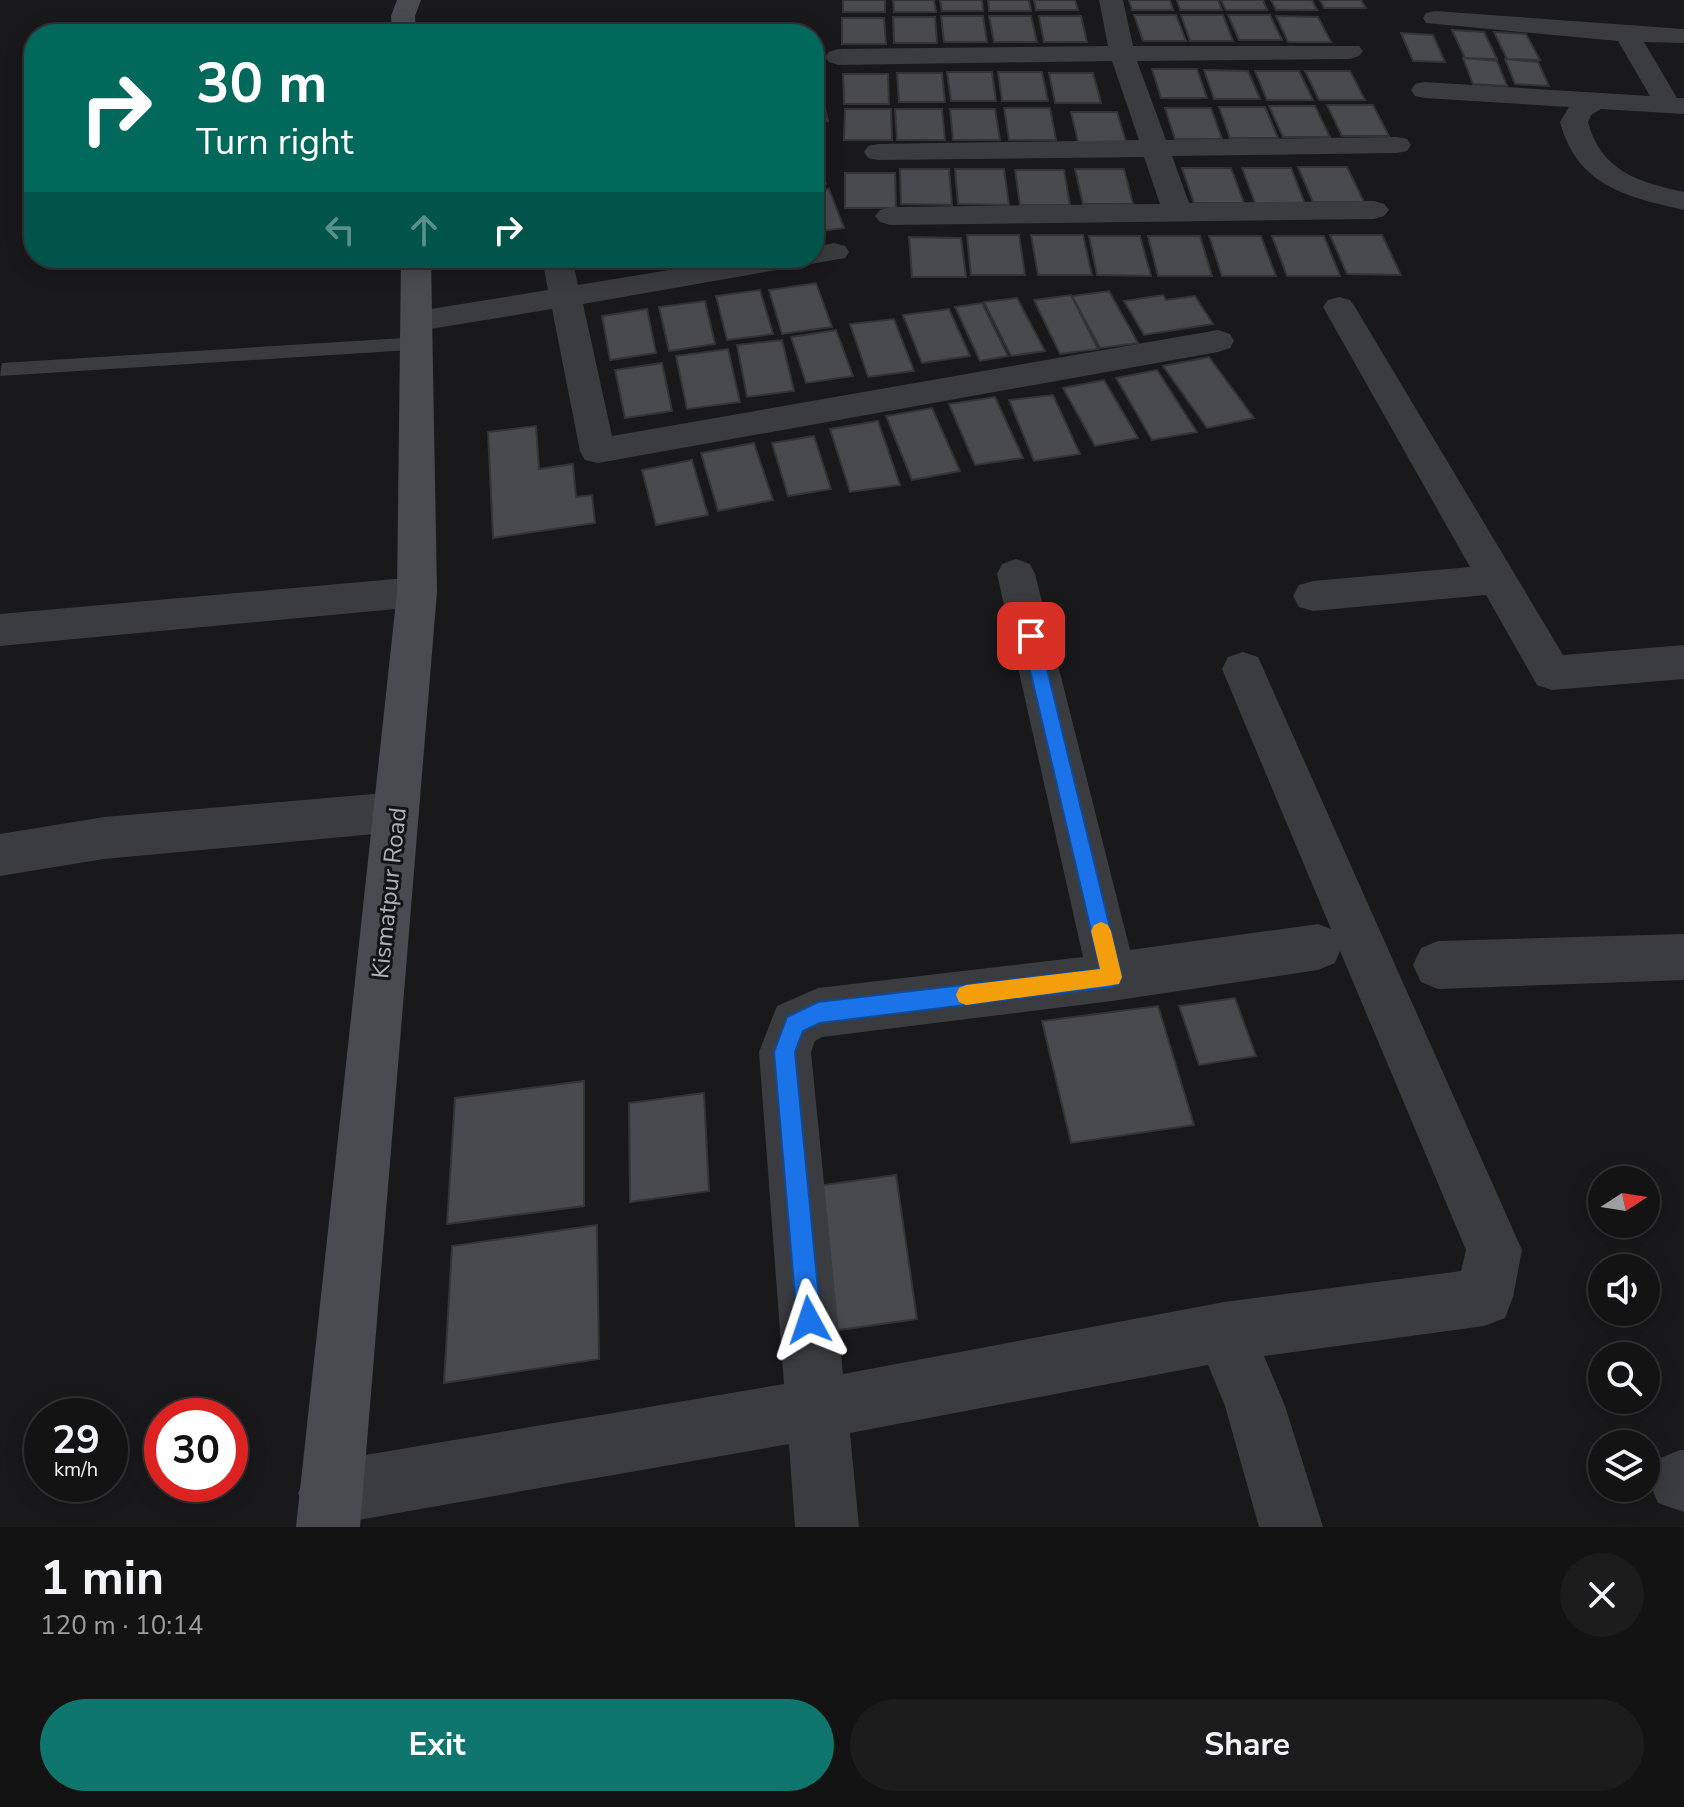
<!DOCTYPE html>
<meta charset="utf-8">
<style>
body{margin:0;font-family:"Nunito Sans",sans-serif;background:#1c1c1d;color:#f1f3f6;height:100vh;display:flex;flex-direction:column;font-size:30px;white-space:nowrap}
*{box-sizing:border-box;margin:0}
p{font-size:26px;color:#9d9ea0}
.icon{flex:none;width:44px;height:44px;fill:none;stroke:currentColor;stroke-width:2;stroke-linecap:round;stroke-linejoin:round}
.map{position:relative;height:1527px;overflow:hidden}
.drawer{display:flex;flex-direction:column;background:#131314;flex:1}
.drawer>*{flex:none}
.top-card{position:absolute;left:24px;top:24px;width:800px;height:244px;border-radius:32px;box-shadow:0 4px 20px #0003,0 0 0 2px #323234;background:#00695c;color:#fff;overflow:hidden}
.needle{width:52px;rotate:78deg}
.fabs{position:absolute;left:1588px;top:1166px;display:grid;gap:16px}
.fabs a{display:grid;place-items:center;width:72px;height:72px;border-radius:50%;background:#131314;box-shadow:0 4px 20px #0003,0 0 0 2px #323234;font-size:40px}
.speed{position:absolute;left:24px;top:1398px;display:flex;gap:16px;font-size:40px;font-weight:700;text-align:center}
.speed>*{display:grid;place-content:center;width:104px;height:104px;border-radius:50%;background:#131314;box-shadow:0 4px 20px #0003,0 0 0 2px #323234;line-height:1}
.speed small{font-size:20px;font-weight:400}
.speed .limit{border:12px solid #d22;background:#fff;color:#111}
.pin{position:absolute;display:grid;place-items:center;width:68px;height:68px;color:#fff;margin:-34px;border-radius:16px;box-shadow:0 4px 12px #0006}
.me{position:absolute;width:88px;margin:-44px;rotate:355deg;stroke-linejoin:round;filter:drop-shadow(0 0 6px #0008)}
.turn{display:flex;align-items:center;gap:28px;height:168px;padding:0 40px;font-size:36px}
.turn .icon{width:104px;height:104px;stroke-width:2.5}
.turn b{display:block;font-size:56px;line-height:68px}
.lanes{display:flex;align-items:center;height:76px;padding:0 40px;background:#0003;justify-content:center;gap:40px;direction:ltr}
.lanes .off{opacity:.35}
.round{display:grid;place-items:center;flex:none;width:84px;height:84px;border-radius:42px;background:#1c1c1d}
.summary{display:flex;align-items:center;justify-content:space-between;height:136px;padding:0 40px}
h1{font-size:48px;font-weight:700;line-height:60px}
.primary-button{display:flex;gap:16px;margin-top:auto;padding:16px 40px}
.primary-button a{flex:1;height:92px;border-radius:48px;background:#0f766e;color:#fff;font-size:32px;font-weight:700;line-height:92px;text-align:center}
.primary-button a+a{background:#1c1c1d;color:#f1f3f6}
.map>svg:first-child{display:block}
</style>
<div class="map">
<svg width="1684" height="1527" viewBox="0 0 1684 1527">
<rect width="100%" height="100%" fill="#19191b"/>
<g fill="#484a4d" stroke="#343437" stroke-width="2">
<rect x="843" y="0" width="42" height="12"/>
<path d="M893,0H934L936,12H894Z"/>
<path d="M940,0H982L983,11H942Z"/>
<path d="M988,0H1029L1031,11H989Z"/>
<path d="M1034,0H1075L1078,10H1036Z"/>
<path d="M1129,0H1170L1173,10H1132Z"/>
<path d="M1177,0H1218L1222,10H1180Z"/>
<path d="M1221,0H1263L1267,10H1226Z"/>
<path d="M1271,0H1312L1317,10H1276Z"/>
<path d="M1320,0H1361L1366,8H1324Z"/>
<path d="M1134,15H1176L1186,41H1143Z"/>
<path d="M1181,15H1223L1233,41H1190Z"/>
<path d="M1228,15H1270L1282,40H1239Z"/>
<path d="M941,16H983L987,42H944Z"/>
<path d="M989,16H1031L1037,42H994Z"/>
<path d="M1039,16H1081L1087,42H1044Z"/>
<path d="M1276,16L1318,17L1331,42H1288Z"/>
<path d="M893,17H935L937,43H894Z"/>
<path d="M842,18H884L886,44H842Z"/>
<path d="M1452,30L1484,32L1497,59L1465,58Z"/>
<path d="M1494,32L1526,34L1540,60L1507,59Z"/>
<path d="M1401,33L1433,35L1445,62L1413,61Z"/>
<path d="M1463,58L1497,61L1507,86L1473,84Z"/>
<path d="M1505,59L1538,62L1549,86L1515,84Z"/>
<path d="M1152,69H1197L1207,98H1161Z"/>
<path d="M1204,70L1248,71L1260,99H1214Z"/>
<path d="M1255,71H1299L1313,100H1267Z"/>
<path d="M1305,71H1350L1365,100H1319Z"/>
<path d="M947,72H992L996,101H951Z"/>
<path d="M998,72H1042L1048,101H1002Z"/>
<path d="M897,73H942L945,102H899Z"/>
<path d="M1049,73H1093L1101,103H1055Z"/>
<path d="M843,74H888L889,104H844Z"/>
<path d="M814,104H824L828,121L814,122Z"/>
<path d="M1327,105H1373L1389,136H1342Z"/>
<path d="M1269,106H1315L1330,137H1283Z"/>
<path d="M1219,107H1265L1278,138H1230Z"/>
<path d="M1004,108H1050L1056,140H1009Z"/>
<path d="M1165,108H1211L1222,139H1175Z"/>
<path d="M845,109H891L892,140H844Z"/>
<path d="M895,109H942L945,140H897Z"/>
<path d="M950,109H995L1000,140H953Z"/>
<path d="M1071,112H1117L1126,142H1078Z"/>
<path d="M814,150L826,184L814,185Z"/>
<path d="M1298,167H1347L1364,202H1313Z"/>
<path d="M1182,168H1231L1244,203H1194Z"/>
<path d="M1242,168H1291L1305,204L1255,203Z"/>
<path d="M900,169H949L952,205L901,204Z"/>
<path d="M955,169H1004L1009,205L958,204Z"/>
<path d="M1075,169H1124L1133,204H1083Z"/>
<path d="M1015,170H1064L1070,205H1020Z"/>
<path d="M845,173H895L896,208H845Z"/>
<path d="M829,189L844,228L814,232V191Z"/>
<path d="M967,235H1019L1025,275H971Z"/>
<path d="M1031,235H1083L1092,275H1038Z"/>
<path d="M1330,235H1382L1401,275L1347,274Z"/>
<path d="M1089,236H1140L1151,276L1097,275Z"/>
<path d="M1148,236H1200L1212,276H1158Z"/>
<path d="M1209,236H1261L1276,276H1222Z"/>
<path d="M1272,236H1324L1340,276H1287Z"/>
<path d="M909,237L961,238L966,277H912Z"/>
<path d="M585,258H633V262L587,268Z"/>
<path d="M816,283L832,327L782,334L769,290Z"/>
<path d="M760,290L773,334L727,340L716,296Z"/>
<path d="M1109,291L1138,343L1100,348L1072,296Z"/>
<path d="M1071,295L1098,349L1060,354L1034,300Z"/>
<path d="M1163,295L1166,300L1195,296L1213,324L1144,335L1124,301Z"/>
<path d="M1017,298L1045,351L1011,356L984,302Z"/>
<path d="M705,301L715,344L669,351L659,307Z"/>
<path d="M982,303L1008,356L980,361L955,307Z"/>
<path d="M647,309L656,353L610,360L602,316Z"/>
<path d="M949,309L970,356L922,363L903,315Z"/>
<path d="M894,319L914,371L868,377L850,324Z"/>
<path d="M836,330L853,376L806,383L791,337Z"/>
<path d="M782,340L794,391L747,397L737,345Z"/>
<path d="M728,349L740,402L687,409L676,356Z"/>
<path d="M1209,357L1254,418L1207,428L1163,366Z"/>
<path d="M662,363L672,411L625,418L615,370Z"/>
<path d="M1157,370L1197,432L1152,440L1116,378Z"/>
<path d="M1104,380L1138,438L1095,446L1063,388Z"/>
<path d="M1053,395L1080,454L1034,461L1009,400Z"/>
<path d="M995,397L1023,458L975,465L949,404Z"/>
<path d="M932,408L960,471L912,480L886,416Z"/>
<path d="M878,421L900,485L850,492L830,429Z"/>
<path d="M536,426L539,469L573,464L576,497L592,495L595,523L493,538L488,432Z"/>
<path d="M814,436L831,489L788,496L772,443Z"/>
<path d="M754,443L773,500L718,511L701,453Z"/>
<path d="M692,460L708,515L656,525L642,470Z"/>
<path d="M1235,998L1256,1056L1199,1065L1179,1006Z"/>
<path d="M1158,1006L1194,1125L1071,1143L1042,1021Z"/>
<path d="M584,1081V1206L447,1224L455,1098Z"/>
<path d="M704,1093L709,1191L630,1202L629,1103Z"/>
<path d="M896,1175L917,1319L832,1331L816,1186Z"/>
<path d="M597,1225L599,1359L444,1383L452,1246Z"/>
</g>
<g fill="none" stroke-linecap="round" stroke-linejoin="round">
<path fill="#3b3c40" fill-rule="evenodd" d="M419,337L429,344L426,349L0,376L2,363Z"/>
<g fill="#3b3c40" fill-rule="evenodd">
<path d="M1099,0H1123L1133,46H1359L1363,51L1359,56L1350,59L1137,61L1166,140L1397,137L1407,139L1411,145L1407,151L1397,153L1172,156L1189,203L1374,201L1384,204L1389,210L1384,216L1374,219L890,225L880,222L875,216L880,210L890,207L1160,204L1144,157L878,160L868,158L864,152L868,146L878,144L1139,140L1112,61L838,65L829,62L825,57L829,52L838,49L1108,46Z"/>
<path d="M1435,11L1684,29V43L1644,42L1677,98H1684V114L1601,109L1591,115L1588,122C1601,171 1638,182 1684,192V210C1627,197 1577,186 1560,122L1569,107L1424,98L1415,96L1411,90L1415,84L1424,82L1650,96L1618,41L1426,23L1423,18L1426,13Z"/>
<path d="M834,243L845,246L849,252L845,258L583,304L612,436L1218,330L1230,334L1234,341L1230,348L1218,352L598,463L585,460L580,451L552,309L418,331L407,328L402,321L407,314L418,311L548,290L542,258H572L578,285L742,258H814V247Z"/>
<path d="M1339,297L1350,300L1355,307L1563,655L1684,645V679L1552,690L1537,685L1486,595L1313,611L1299,607L1293,596L1299,585L1313,581L1470,567L1323,307L1328,300Z"/>
<path d="M1016,559L1030,564L1035,574L1130,950L1318,924L1331,929L1222,669L1228,657L1243,652L1258,657L1522,1250L1513,1297L1505,1318L1484,1326L1264,1356L1285,1406L1323,1527H1259L1225,1406L1208,1365L850,1433L859,1527H795L789,1444L330,1525L308,1515L298,1493L308,1471L330,1461L784,1384L759,1052L777,1006L818,988L1083,957L997,574L1002,564ZM1340,951L1466,1250L1461,1271L1224,1302L843,1374L811,1052L815,1041L822,1037L1112,1001L1318,970L1335,963Z"/>
<path d="M417,577L431,581L437,592L431,603L417,607L0,646V614Z"/>
<path d="M396,792L412,798L419,812L412,826L396,832L104,859L0,876V834L104,817Z"/>
<path d="M1684,934V980L1438,989L1421,982L1413,965L1421,948L1438,941Z"/>
<path d="M1680,1450H1684V1512L1658,1503L1649,1481L1658,1459Z"/>
</g>
<g fill="#494b50" fill-rule="evenodd">
<path d="M397,0H421L415,16L416,34H392L391,16Z"/>
<path d="M401,258H431L437,592L360,1527H296L397,592Z"/>
</g>
</g>
<path fill="#1a73e8" stroke="#114b97" stroke-width="2" d="M1031,630L1039,636L1122,977L1119,984L1112,987L820,1023L803,1031L795,1052L821,1320L818,1328L809,1332L800,1328L797,1320L774,1052L787,1017L818,1002L1100,969L1022,636Z"/>
<path fill="#f59e0b" d="M1101,922L1108,925L1111,931L1122,977L1119,984L966,1005L959,1002L956,995L959,988L966,985L1100,969L1091,931L1094,925Z"/>
<g text-anchor="middle" stroke-width="6" stroke-linejoin="round" paint-order="stroke">
<g font-size="24" fill="#adb2b9" stroke="#141416">
<text transform="translate(389 893) rotate(-84)" y="8">Kismatpur Road</text>
</g>
</g>
</svg>
<div class="fabs">
<a><svg class="needle" viewBox="-14 -14 28 28"><path d="M0-13l5 13h-10z" fill="#e53935"/><path d="M0 13l5-13h-10z" fill="#9d9ea0"/></svg></a>
<a><svg class="icon" aria-label="sound" viewBox="0 0 24 24"><path d="M4 9h4l5-4v14l-5-4H4zM17 9q2 3 0 6"/></svg></a>
<a><svg class="icon" aria-label="search" viewBox="0 0 24 24"><circle cx="10" cy="10" r="6"/><path d="M15 15l6 6"/></svg></a>
<a><svg class="icon" aria-label="layers" viewBox="0 0 24 24"><path d="M12 4l9 5-9 5-9-5zM3 14l9 5 9-5"/></svg></a>
</div>
<div class="speed"><div>29<small>km/h</small></div><div class="limit">30</div></div>
<div class="pin" style="left:1031px;top:636px;background:#d93025"><svg class="icon" aria-label="arrive" viewBox="0 0 24 24"><path d="M6 21V4h12l-3 4 3 4H6"/></svg></div>
<svg class="me" style="left:809px;top:1320px" viewBox="-20 -20 40 40"><path d="M0-17L14 15 0 8-14 15z" fill="#1a73e8" stroke="#fff" stroke-width="4"/></svg>
<div class="top-card">
<div class="turn"><svg class="icon" aria-label="right" viewBox="0 0 24 24"><path d="M7 20v-9h11M14 6l5 5-5 5"/></svg><div><b>30 m</b>Turn right</div></div>
<div class="lanes"><svg class="icon off" aria-label="left" viewBox="0 0 24 24"><path d="M17 20v-9H6M10 6l-5 5 5 5"/></svg><svg class="icon off" aria-label="ahead" viewBox="0 0 24 24"><path d="M12 20V5M6 11l6-6 6 6"/></svg><svg class="icon" aria-label="right" viewBox="0 0 24 24"><path d="M7 20v-9h11M14 6l5 5-5 5"/></svg></div>
</div>
</div>
<section class="drawer">
<div class="summary"><div><h1>1 min</h1><p>120 m · 10:14</p></div><a class="round"><svg class="icon" aria-label="close" viewBox="0 0 24 24"><path d="M6 6l12 12M18 6L6 18"/></svg></a></div>
<div class="primary-button"><a>Exit</a><a>Share</a></div>
</section>
